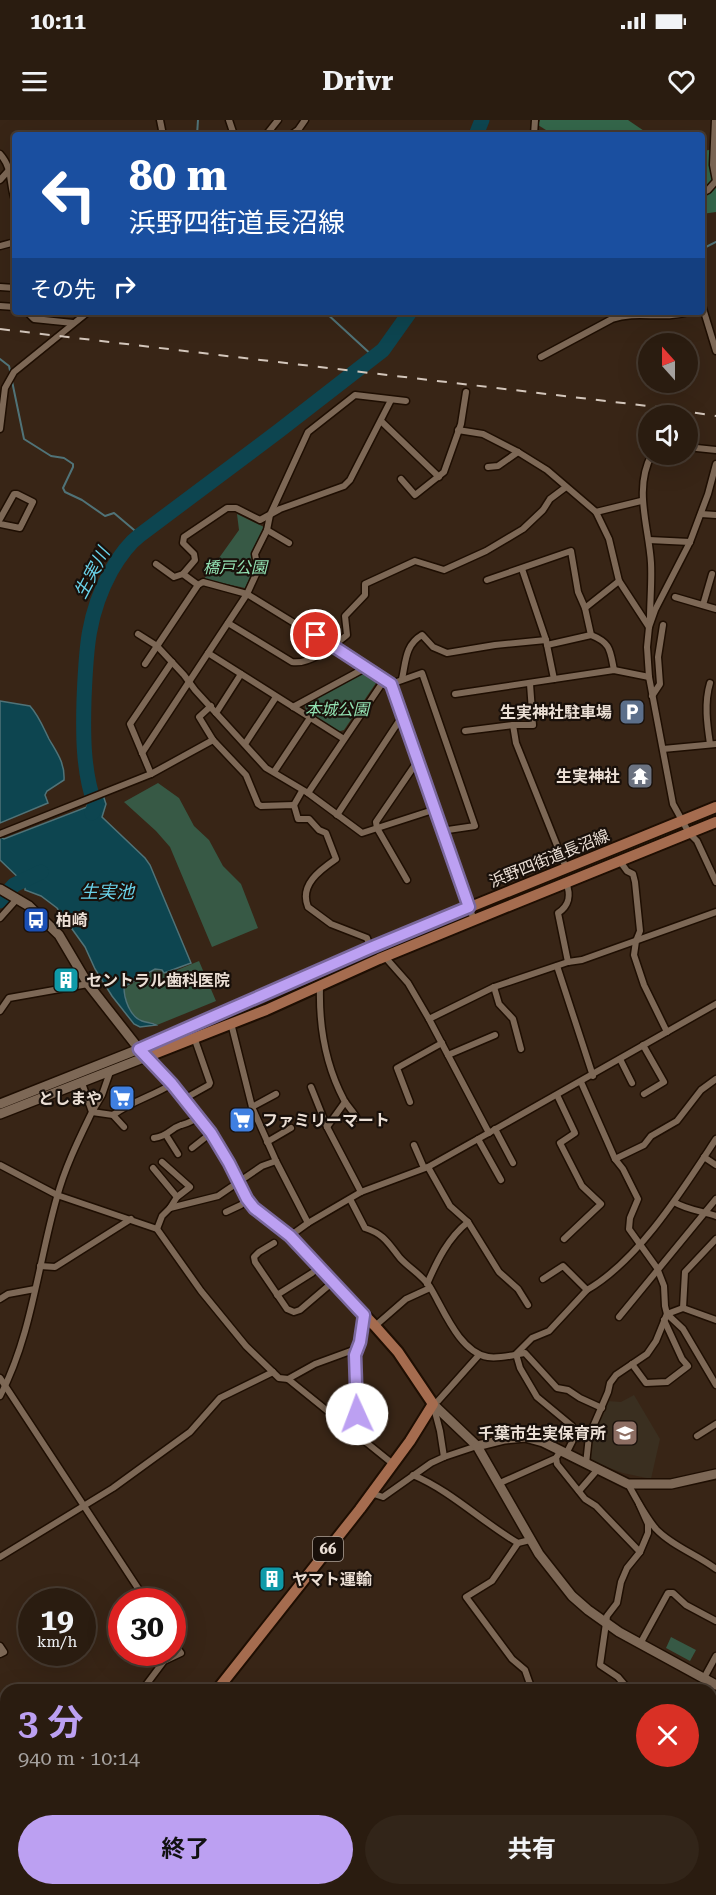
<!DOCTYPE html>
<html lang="ja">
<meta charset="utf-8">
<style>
body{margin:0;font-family:"Roboto Serif","Noto Sans JP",serif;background:#322519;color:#f1f3f6;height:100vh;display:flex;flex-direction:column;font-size:22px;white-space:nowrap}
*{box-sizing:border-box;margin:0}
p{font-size:20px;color:#a5a19f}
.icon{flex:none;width:33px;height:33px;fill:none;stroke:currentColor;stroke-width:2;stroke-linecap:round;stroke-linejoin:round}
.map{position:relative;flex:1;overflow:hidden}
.panel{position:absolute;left:0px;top:1564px;width:717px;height:212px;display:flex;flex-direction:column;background:#2a1c10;border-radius:18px 18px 0 0;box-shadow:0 6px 24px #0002,0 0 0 2px #463a30}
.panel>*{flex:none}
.top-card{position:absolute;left:12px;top:12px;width:693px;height:183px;border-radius:6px;box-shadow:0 6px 24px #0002,0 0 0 2px #463a30;background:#1a4fa0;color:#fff;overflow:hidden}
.needle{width:39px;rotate:339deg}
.controls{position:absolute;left:638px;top:213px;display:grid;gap:12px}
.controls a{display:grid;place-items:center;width:60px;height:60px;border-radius:50%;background:#2a1c10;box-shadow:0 6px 24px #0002,0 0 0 2px #463a30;font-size:30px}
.speed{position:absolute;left:18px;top:1468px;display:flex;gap:12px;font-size:30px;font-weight:700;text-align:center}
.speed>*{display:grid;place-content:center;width:78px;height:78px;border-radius:50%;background:#2a1c10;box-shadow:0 6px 24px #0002,0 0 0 2px #463a30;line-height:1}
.speed small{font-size:15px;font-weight:400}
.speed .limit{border:9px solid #d22;background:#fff;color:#111}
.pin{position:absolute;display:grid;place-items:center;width:51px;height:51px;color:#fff;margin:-26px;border:3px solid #fff;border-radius:50%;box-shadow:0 2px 6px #0007}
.me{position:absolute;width:66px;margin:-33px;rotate:358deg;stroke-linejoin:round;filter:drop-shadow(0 0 4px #0008)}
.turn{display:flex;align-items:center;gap:21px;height:126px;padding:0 18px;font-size:27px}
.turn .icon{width:78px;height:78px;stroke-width:2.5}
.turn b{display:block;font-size:42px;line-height:51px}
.then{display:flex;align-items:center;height:57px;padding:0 18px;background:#0003;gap:12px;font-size:22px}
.round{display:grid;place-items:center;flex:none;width:63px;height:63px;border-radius:32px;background:#322519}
.summary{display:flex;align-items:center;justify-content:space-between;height:102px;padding:0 18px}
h1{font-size:36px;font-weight:700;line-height:45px;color:#bca0f2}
.cta{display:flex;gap:12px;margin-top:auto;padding:12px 18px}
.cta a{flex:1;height:69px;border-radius:36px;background:#bca0f2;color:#111;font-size:24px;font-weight:700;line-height:69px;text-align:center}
.cta a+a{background:#322519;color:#f1f3f6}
.status{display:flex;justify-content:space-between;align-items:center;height:42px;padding:0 30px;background:#2a1c10;direction:ltr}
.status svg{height:16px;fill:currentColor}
header{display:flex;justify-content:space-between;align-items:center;height:78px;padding:0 18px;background:#2a1c10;font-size:27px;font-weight:700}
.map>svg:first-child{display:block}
</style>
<div class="status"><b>10:11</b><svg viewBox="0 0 49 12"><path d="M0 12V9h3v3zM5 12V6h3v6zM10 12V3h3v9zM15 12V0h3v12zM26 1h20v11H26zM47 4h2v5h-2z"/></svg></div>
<header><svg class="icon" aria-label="menu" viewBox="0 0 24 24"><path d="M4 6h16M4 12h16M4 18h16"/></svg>Drivr<svg class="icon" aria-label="heart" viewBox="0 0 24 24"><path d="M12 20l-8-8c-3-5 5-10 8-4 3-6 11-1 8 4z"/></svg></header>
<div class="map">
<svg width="716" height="1775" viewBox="0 0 716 1775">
<rect width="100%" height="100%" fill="#382516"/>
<g fill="#3a2f20">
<path d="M634,1275L660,1319L651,1359L623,1353L593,1342L589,1337L591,1319L608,1281L621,1282Z"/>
<path d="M84,1770H199L182,1775H86Z"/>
</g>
<g fill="#375945">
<path d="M237,394L264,407L251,435L254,448L245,468L204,459L239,410Z"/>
<path d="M362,554H367L375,559L376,563L344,610L337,612L306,593L305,584Z"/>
<path d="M158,663L179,678L194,706L209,720L223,746L241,764L258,808L212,827L170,727L156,711L124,682Z"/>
<path d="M667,712L670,716L560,761L527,770L488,786L487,784Z"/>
<path d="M199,841L216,881L157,905C151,900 145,904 138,900C129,895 124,877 125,868L155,850L161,851L165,855Z"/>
<path d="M671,1517L696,1530L690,1541L666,1528Z"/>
<path d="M522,1770H671L664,1775H524Z"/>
</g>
<g fill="#34664a">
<path d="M540,0H628L650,15H554L538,5Z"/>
<path d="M716,24V92L702,94V31L709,30Z"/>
</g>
<g fill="#0d4550" stroke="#507378" stroke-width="1.5">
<path d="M0,581L30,586C39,596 43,607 49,619C57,633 65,643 64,660L47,671L45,675L48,683L0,703Z"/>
<path d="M103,675L106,684L102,697L145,738L150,745L191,843L164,853L162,850L155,849L124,867C124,879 130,897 142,901C147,903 151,902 156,905L140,907L134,904L112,876L95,849L85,827L57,788L41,776L25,770V764L0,740V717L4,719L87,687L88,681Z"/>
</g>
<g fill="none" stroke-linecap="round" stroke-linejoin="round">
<g stroke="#507378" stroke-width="2">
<path d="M197,15L198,0"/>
<path d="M702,129L716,122"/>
<path d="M325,192L374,237"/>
<path d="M0,239L9,246L11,255"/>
<path d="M12,261L24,319L51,336L64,338L73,344V347L63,368L65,372L82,380L105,396L114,393L140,415"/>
</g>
<g stroke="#0d4550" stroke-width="15">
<path d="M476,15L482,0"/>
<path d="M92,693L95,685C83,652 83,615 84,580C86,531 87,495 111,451C119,437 128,424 140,415L280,310L383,230L410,192"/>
<path d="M0,781L14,765L41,752"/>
</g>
<g stroke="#1e0e02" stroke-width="9">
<g id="street">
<path d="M160,0L163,15"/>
<path d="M229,0L234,15"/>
<path d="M266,15L278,0"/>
<path d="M291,15L298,10L305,0"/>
<path d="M534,15L535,0"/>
<path d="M0,34C13,48 9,64 15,80"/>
<path d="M0,60L10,49"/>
<path d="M702,73L708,70L716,61L713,45L715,0"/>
<path d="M0,126L15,122"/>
<path d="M0,167L15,168"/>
<path d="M702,185L716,231"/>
<path d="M0,186L15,187"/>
<path d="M27,192L34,199L73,203"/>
<path d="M541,237L612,199C637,190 662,200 689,192"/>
<path d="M381,301L439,357"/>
<path d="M0,309L5,268L14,252L88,192"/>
<path d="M458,310L483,314L518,332L547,350L596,392L609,419L619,461L649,507"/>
<path d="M687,327L716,330"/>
<path d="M716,344L708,374L690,422L655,490L649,507L647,527L649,557L673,684L689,713L697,721L716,762"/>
<path d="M488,347L498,346L518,332"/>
<path d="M401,359L415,375L444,352L461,304L466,272"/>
<path d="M596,392L641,381"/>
<path d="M701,394L716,395"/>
<path d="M0,399L14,374H17L33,382L20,408L0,404"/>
<path d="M267,410L289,423"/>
<path d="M649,420L690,422"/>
<path d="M156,444L174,457L183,454L195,440L194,434L183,423L184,417L227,388H236L260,400L280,389L344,366L350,360L391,280"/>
<path d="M522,449L546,520L554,559"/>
<path d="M183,454L198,465"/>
<path d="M487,460L571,431L578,472L585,488L591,515L547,525"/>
<path d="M675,477L716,489"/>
<path d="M703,485L712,454"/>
<path d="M585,488L619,461"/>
<path d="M650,499C650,481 652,462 651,443C649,407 633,369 652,334"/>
<path d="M228,503L292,542C310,545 333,526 347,515L345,496L365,475V464L415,441L444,450L486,431L523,409L543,390L550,379L566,367"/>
<path d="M138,514L157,526L184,555L195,570L266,648L308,673L362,713L433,690"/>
<path d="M591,515C611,523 610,530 614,550"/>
<path d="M208,533L344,619"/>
<path d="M145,544L198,465L203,462L247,474L385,559L391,564L441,711L474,800"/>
<path d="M402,559C406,541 405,525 422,515L433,527L447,533L495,525L546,520"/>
<path d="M391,564L422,553L475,706L441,711"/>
<path d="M530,564L533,605H513L516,623L566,748"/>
<path d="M455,574L614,550L649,557"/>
<path d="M652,576L660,564L658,537L663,505"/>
<path d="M211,586L199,597L213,620L246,655L258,684L261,686L294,685L298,699H309L319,710L326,713L336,739C320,750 299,765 308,787L331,804L367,818L370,828"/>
<path d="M293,587L367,547"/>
<path d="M216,593L241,554"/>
<path d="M465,611L513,605"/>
<path d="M245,624L276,577"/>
<path d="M710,624C707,604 704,583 710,563"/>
<path d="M663,629L716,624"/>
<path d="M142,633L247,474L258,450L255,434L267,410L270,395L308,312L355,275L406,281"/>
<path d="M274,652L310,598"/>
<path d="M151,654L130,604L172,542"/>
<path d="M308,673L385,559"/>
<path d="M294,685L302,671"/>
<path d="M337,695L401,598"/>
<path d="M0,714L151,654L213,620"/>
<path d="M619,740L627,751L633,754L635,762L640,811L636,821L634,835L644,865L667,912"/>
<path d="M407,760L377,708L376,702L417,642"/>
<path d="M566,762C571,775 570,785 558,793L568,842"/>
<path d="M0,798L17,779"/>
<path d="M385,837L408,863L429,899L489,1013"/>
<path d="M557,846L593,956"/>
<path d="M320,867C319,905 326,946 344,980C348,987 354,992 357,999"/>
<path d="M494,867L499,884L513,899L521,929"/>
<path d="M0,891L9,878L88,864"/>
<path d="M429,899L494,867L568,842L582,840L716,792"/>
<path d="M231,903L252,987L276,1041L308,1103"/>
<path d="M643,925L664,962L644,974"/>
<path d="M448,935L495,915"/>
<path d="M620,939L632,963"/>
<path d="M110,952L102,975L92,992L113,995C132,981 153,976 172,964"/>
<path d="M581,962L615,1039L623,1049L638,1079L630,1098L629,1109L657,1148L664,1166L665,1186L667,1194L683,1209L716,1265"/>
<path d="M311,967L327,1007L361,1072"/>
<path d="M557,975L575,1013L560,1023L582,1066L601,1084L564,1119"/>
<path d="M184,979L209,965L210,963L194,917"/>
<path d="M410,982L397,948L442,923"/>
<path d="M252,987L276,974"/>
<path d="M113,995L124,1007"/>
<path d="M327,1007L345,982"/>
<path d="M495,1009L513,1043"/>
<path d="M166,1015L178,1034"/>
<path d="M154,1018C169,1016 169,1009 181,1005C188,1003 192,1002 198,997"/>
<path d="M478,1019L501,1060"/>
<path d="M267,1022L291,1008"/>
<path d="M414,1025L424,1048"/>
<path d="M192,1028L211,1013"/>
<path d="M704,1037L716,1045"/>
<path d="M615,1039L644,1025L651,1016L677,1001L701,970L716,959"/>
<path d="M162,1042L190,1067L177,1077L170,1088"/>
<path d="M0,1045L57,1075L157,1109L201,1171L246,1226L279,1258L288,1259L393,1344"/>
<path d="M428,1047L450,1086L468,1102L499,1152L518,1169L528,1185"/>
<path d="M153,1048L177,1077"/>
<path d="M350,1079L365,1108C384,1114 388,1123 400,1138C409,1148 422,1155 430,1167C443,1188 459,1232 488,1237C499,1239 513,1235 525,1233L557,1268L568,1270L580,1278L602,1288"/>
<path d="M674,1082C687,1090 702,1091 716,1096"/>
<path d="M226,1092L241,1085L247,1079"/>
<path d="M157,1109L162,1096L170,1088L218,1076L262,1046L276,1041"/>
<path d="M290,1116L308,1103L361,1072L428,1047L478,1019L716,884"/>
<path d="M274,1123L259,1132L254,1137L255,1142L287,1189L294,1192L300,1190L334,1161"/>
<path d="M40,1146L55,1147L131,1099"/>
<path d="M543,1159L563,1146L587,1170C639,1140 683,1069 716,1019"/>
<path d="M427,1164C437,1141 448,1118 468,1102"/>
<path d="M277,1175L312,1153"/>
<path d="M0,1179L8,1174L35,1169"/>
<path d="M683,1188L685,1152L716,1119"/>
<path d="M619,1197L716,1079"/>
<path d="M375,1206L406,1179L430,1168"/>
<path d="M632,1244L646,1263L667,1262L688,1246L682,1239L664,1200"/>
<path d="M0,1258L147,1482"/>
<path d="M288,1259L315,1244L356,1229"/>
<path d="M0,1276C32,1215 38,1143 57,1077C65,1047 79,1019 92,992L82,963"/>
<path d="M349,1309L357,1294L355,1235L360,1222L364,1196"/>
<path d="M697,1316L716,1304"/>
<path d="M561,1330L556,1338L557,1344L585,1379L596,1386L640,1432"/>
<path d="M567,1332L575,1316L572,1306L537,1277L520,1248L516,1234L532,1218L549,1211L587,1170"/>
<path d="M444,1337L440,1311L433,1284L438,1281L479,1235"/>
<path d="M586,1344L589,1316L608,1272L610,1263L616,1255L647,1234L656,1221L667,1194L683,1188L716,1200"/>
<path d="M413,1355C451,1371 482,1402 518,1423L530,1420"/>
<path d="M500,1363L556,1338"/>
<path d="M628,1364C636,1378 645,1396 656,1409C672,1426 698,1435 716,1449"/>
<path d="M579,1371L598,1349"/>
<path d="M371,1373L383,1377L431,1343L444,1337L477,1326"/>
<path d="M518,1423L492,1461L466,1477L512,1539L525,1550L532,1570"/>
<path d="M0,1437L113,1368L190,1312L220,1278L273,1252"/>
<path d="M640,1524L668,1473H673L686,1485L716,1501"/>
<path d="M0,1526L4,1532L0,1534"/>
<path d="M704,1558L716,1536"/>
<path d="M138,1570L146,1565L164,1541L181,1533L172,1521"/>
<path d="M629,1570L618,1557L600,1545L607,1496L617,1483L621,1462L627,1448L640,1432L648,1413V1404L639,1384"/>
<path d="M0,1645L6,1641"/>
<path d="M711,1657L716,1650"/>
<path d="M711,1701L716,1705"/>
<path d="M270,1770L271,1775"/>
<path d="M461,1770L464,1775"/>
<path d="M512,1770L514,1775"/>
<path d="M343,1771L348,1770"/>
<path d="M191,1775L208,1770"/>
</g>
</g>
<g stroke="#1e0e02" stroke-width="12">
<g id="secondary">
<path d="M0,769L29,786L59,815L88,864L139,929L0,984"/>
<path d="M0,994L146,937"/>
<path d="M433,1284L477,1326L539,1434L572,1476L588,1490L619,1512L716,1565"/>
<path d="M477,1326L505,1319L525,1317L543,1322L628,1364H671L716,1354"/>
<path d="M306,1770L308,1775"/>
</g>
</g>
<g stroke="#1e0e02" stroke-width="14">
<g id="primary">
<path d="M146,937L266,890L379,839L474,800L716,702"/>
<path d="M217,1570L360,1389L410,1321L433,1284L398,1232L375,1206L290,1116L253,1087L247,1079L229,1043L211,1013L172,964L139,929L370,828L716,687"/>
<path d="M0,1734L6,1730"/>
</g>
</g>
<g stroke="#1e0e02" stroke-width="15">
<g id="highway">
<path d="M0,1697L6,1709"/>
<path d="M0,1743L6,1754"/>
<path d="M0,1770L3,1775"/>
<path d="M15,1770L18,1775"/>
<path d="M41,1770L44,1775"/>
</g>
</g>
<use href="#street" stroke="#7d6856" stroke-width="6"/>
<use href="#secondary" stroke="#7d6856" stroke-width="9"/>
<use href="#primary" stroke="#a56c4f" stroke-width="10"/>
<use href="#highway" stroke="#c06f4a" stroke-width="12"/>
<path stroke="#d3c6bb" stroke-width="2" stroke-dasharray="10 10" stroke-linecap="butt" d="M0,209L665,288L716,296"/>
</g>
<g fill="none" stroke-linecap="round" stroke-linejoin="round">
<g stroke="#7a689d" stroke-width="15">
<path id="route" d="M316,515L391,564L469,787L370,828L139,929L172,964L211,1013L229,1043L247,1079L254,1088L290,1116L364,1195L360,1222L355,1235L357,1294"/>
</g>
<use href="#route" stroke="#bca0f2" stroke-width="10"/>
</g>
<defs>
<g id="parking-square" transform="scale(1.35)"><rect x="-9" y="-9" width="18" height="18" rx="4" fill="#5c6f8a" stroke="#19100a"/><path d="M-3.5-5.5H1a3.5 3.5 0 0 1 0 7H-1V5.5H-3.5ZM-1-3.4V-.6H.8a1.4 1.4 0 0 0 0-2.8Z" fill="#fff"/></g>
<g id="temple-square" transform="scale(1.35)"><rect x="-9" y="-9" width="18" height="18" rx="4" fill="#6b7280" stroke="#19100a"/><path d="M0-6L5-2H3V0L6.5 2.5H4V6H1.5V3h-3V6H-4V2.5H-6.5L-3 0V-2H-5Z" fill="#fff"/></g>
<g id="bus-square" transform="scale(1.35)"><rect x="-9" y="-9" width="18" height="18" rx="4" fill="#1a4fb4" stroke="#19100a"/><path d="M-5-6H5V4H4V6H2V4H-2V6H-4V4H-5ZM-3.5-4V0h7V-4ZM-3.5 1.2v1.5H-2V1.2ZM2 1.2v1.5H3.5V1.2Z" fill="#fff"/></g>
<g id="building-square" transform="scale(1.35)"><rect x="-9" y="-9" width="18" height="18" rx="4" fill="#0f9aa8" stroke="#19100a"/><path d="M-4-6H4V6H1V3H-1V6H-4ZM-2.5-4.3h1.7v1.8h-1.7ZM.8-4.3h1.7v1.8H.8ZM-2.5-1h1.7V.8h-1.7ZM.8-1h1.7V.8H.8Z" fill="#fff"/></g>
<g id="supermarket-square" transform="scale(1.35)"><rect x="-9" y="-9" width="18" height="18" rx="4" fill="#3f7fe0" stroke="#19100a"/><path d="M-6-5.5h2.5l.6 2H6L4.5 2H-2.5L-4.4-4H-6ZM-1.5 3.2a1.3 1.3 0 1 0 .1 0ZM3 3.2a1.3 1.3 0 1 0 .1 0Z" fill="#fff"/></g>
<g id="school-square" transform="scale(1.35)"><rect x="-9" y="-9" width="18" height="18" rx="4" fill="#8d6e63" stroke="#19100a"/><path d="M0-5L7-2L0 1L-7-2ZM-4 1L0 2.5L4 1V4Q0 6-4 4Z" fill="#fff"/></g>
</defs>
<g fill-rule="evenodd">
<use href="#parking-square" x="632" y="592"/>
<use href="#temple-square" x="640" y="656"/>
<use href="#bus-square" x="36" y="800"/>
<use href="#building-square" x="66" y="860"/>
<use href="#supermarket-square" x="122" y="978"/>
<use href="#supermarket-square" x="242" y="1000"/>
<use href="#school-square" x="625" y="1313"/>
<use href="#building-square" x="272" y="1459"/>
</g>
<g text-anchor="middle" stroke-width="4.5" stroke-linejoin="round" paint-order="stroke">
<rect fill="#19100a" stroke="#aca198" stroke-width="1.5" x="313" y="1417" width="30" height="24" rx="4.5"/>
<g font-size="15" font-weight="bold" fill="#ebdfd5">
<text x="328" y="1434">66</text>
</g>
<g font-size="16" font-style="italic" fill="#92e1b2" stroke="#19100a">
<text x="235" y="453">橋戸公園</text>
<text x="337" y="595">本城公園</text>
</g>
<g font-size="16" font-weight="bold" fill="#ebdfd5" stroke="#19100a" text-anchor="end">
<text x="612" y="598">生実神社駐車場</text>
<text x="620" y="662">生実神社</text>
<text x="56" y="806" text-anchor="start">柏崎</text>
<text x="86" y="866" text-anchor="start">セントラル歯科医院</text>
<text x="102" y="984">としまや</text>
<text x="262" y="1006" text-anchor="start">ファミリーマート</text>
<text x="606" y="1319">千葉市生実保育所</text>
<text x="292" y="1465" text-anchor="start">ヤマト運輸</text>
</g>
<g font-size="16" fill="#ebdfd5" stroke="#19100a">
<text transform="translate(549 738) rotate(-22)" y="6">浜野四街道長沼線</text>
</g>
<g font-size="18" font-style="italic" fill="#6ad3ea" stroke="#19100a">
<text transform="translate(92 453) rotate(-62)" y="6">生実川</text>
<text x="107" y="778">生実池</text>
</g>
</g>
</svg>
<div class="controls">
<a><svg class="needle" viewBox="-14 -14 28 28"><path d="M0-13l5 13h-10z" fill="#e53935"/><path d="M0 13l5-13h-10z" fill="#a5a19f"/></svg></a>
<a><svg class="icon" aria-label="sound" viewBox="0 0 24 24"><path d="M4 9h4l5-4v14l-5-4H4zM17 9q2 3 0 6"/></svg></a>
</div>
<div class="speed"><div>19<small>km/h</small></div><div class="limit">30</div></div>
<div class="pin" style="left:316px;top:515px;background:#d93025"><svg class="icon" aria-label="arrive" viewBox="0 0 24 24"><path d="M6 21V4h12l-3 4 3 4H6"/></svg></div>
<svg class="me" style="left:357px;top:1294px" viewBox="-20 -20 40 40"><circle r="19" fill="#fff"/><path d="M0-13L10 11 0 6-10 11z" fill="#bca0f2"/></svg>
<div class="top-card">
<div class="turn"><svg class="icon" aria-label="left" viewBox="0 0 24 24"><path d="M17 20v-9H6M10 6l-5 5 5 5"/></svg><div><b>80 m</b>浜野四街道長沼線</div></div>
<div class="then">その先<svg class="icon" aria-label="right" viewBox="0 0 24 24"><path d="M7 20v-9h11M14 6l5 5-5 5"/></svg></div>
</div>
<section class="panel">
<div class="summary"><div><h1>3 分</h1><p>940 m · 10:14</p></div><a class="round" style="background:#d93025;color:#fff"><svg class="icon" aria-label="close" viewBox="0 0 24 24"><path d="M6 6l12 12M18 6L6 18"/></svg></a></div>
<div class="cta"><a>終了</a><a>共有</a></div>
</section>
</div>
